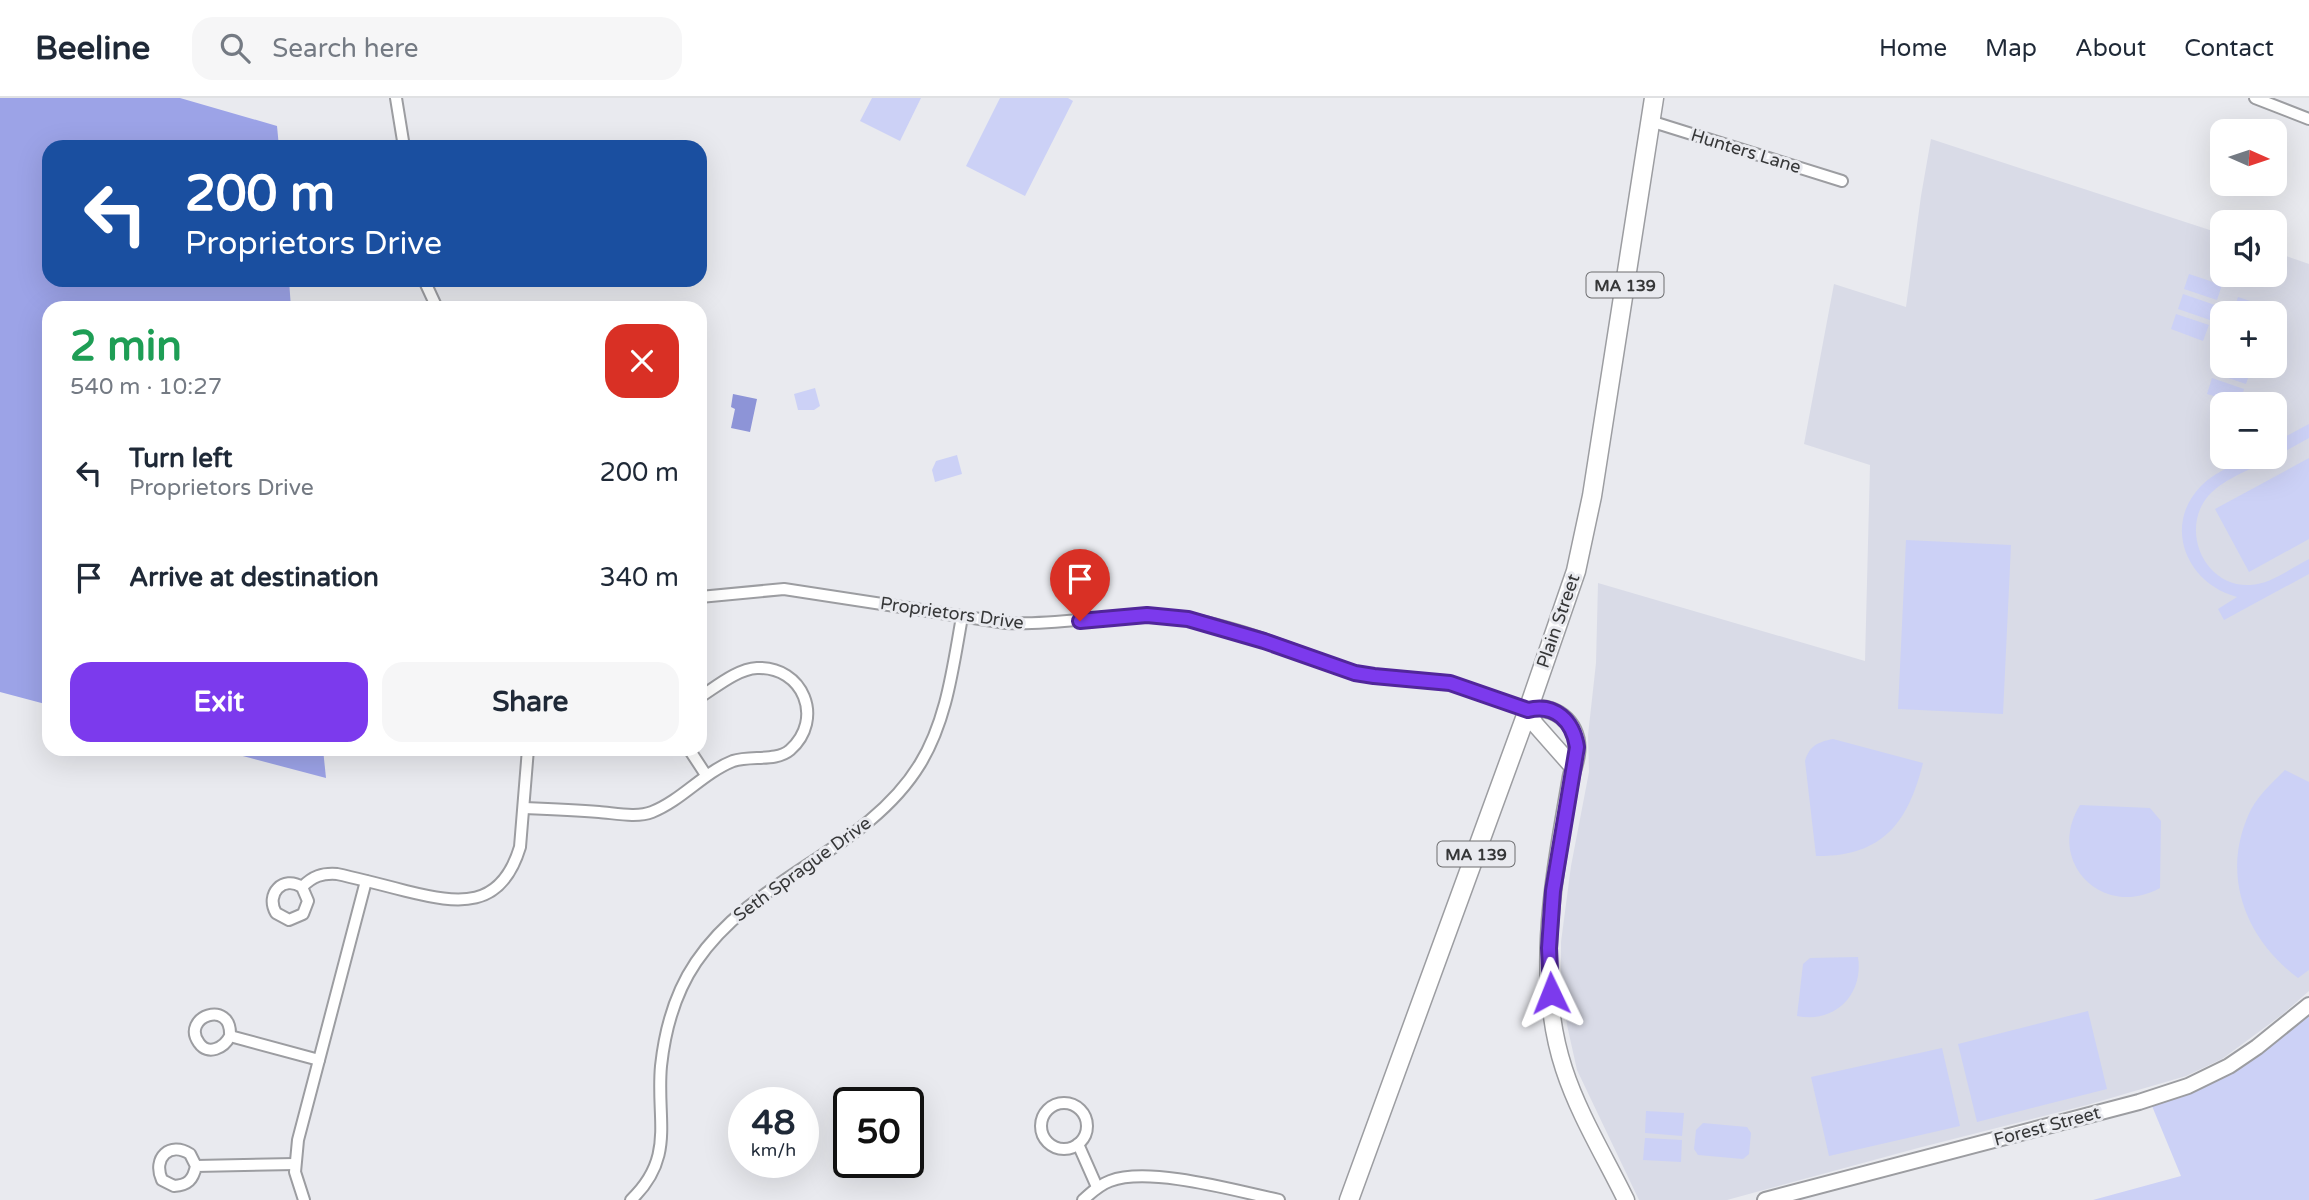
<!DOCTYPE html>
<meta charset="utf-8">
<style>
body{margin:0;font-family:"Varela Round",sans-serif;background:#f6f6f7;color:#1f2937;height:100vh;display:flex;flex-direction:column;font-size:26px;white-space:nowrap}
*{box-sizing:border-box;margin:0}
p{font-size:23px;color:#747a83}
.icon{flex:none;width:38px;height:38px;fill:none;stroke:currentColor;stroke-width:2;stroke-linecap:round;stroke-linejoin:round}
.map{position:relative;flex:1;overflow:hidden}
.details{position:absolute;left:42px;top:203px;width:665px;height:455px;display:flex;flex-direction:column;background:#fff;border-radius:21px;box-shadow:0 7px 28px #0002}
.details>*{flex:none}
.hud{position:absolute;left:42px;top:42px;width:665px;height:147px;border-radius:21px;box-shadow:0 7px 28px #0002;background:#1a4fa0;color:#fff;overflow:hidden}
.needle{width:46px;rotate:93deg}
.controls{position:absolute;left:2210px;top:21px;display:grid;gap:14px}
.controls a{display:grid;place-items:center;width:77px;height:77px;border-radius:14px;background:#fff;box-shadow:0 7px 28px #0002;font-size:35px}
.speed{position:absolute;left:728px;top:989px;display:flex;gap:14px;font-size:35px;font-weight:700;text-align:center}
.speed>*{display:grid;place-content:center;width:91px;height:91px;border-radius:50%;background:#fff;box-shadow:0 7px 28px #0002;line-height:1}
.speed small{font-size:18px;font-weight:400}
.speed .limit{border:4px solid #111;border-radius:10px;background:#fff;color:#111}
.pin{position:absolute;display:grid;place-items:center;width:60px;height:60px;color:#fff;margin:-72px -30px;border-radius:50% 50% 50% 0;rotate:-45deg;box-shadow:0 0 7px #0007}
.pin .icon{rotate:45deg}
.me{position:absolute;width:77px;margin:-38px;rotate:358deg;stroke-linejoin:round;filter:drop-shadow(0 0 5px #0008)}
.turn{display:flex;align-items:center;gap:24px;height:147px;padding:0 28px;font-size:32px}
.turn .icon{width:91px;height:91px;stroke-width:2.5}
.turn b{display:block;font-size:49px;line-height:60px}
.round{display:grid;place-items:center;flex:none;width:74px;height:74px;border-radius:21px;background:#f6f6f7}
.overview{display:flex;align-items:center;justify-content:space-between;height:119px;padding:0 28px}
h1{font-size:42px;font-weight:700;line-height:52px;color:#1e9e55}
.primary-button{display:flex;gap:14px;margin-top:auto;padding:14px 28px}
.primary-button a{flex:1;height:80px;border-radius:21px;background:#7c3aed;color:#fff;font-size:28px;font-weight:700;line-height:80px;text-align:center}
.primary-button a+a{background:#f6f6f7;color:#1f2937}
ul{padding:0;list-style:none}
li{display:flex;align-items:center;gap:21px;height:105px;padding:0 28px}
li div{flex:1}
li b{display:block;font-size:26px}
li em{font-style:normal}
header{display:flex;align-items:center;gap:42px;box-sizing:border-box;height:98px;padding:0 35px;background:#fff;border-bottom:2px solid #e0e1e3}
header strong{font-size:33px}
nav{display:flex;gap:38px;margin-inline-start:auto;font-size:24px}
.search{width:490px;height:63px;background:#f6f6f7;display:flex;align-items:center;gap:18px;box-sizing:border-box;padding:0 24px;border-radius:21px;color:#747a83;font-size:26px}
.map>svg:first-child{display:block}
</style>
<header>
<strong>Beeline</strong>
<div class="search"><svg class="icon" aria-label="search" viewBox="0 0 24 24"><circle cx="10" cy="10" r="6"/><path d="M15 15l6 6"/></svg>Search here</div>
<nav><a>Home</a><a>Map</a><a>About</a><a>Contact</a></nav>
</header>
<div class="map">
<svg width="2309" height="1102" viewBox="0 0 2309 1102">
<rect width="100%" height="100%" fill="#e9eaef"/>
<path fill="#d9dbe7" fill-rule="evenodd" d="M1931,41L2222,136V177H2275V154L2309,166V893L2283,916L2222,961L2186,978L2087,1007L1918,1050L1727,1102H1639L1577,972L1567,927L1561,882V844L1571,768L1589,674L1588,637L1596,565L1598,485L1865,563L1870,367L1804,346L1834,186L1906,209L1921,98ZM2222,215H2275V268H2222ZM2222,306H2275V359H2222Z"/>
<g fill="#ccd1f6">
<path d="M872,0H921L900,43L860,23Z"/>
<path d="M1000,0H1068L1073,3L1025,98L966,68Z"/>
<path d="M2189,176L2222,187L2217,202L2184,191Z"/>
<path d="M2183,196L2215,207L2210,222L2178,211Z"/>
<path d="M2238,199L2271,210L2269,215L2233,214Z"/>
<path d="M2176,216L2209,227L2203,243L2171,231Z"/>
<path d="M2218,260L2222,261V268H2242L2251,271L2246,286L2213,275Z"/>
<path d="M2212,280L2244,291L2240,306L2207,296Z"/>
<path d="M815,290L820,308L814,312H798L794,296Z"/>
<path d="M2309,326V340L2275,359V344Z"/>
<path d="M957,357L962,376L935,384L932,372L936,363Z"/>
<path d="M2248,359H2275C2254,370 2225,380 2209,397C2179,431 2204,489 2250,487C2271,486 2291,470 2309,461V476L2224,522L2218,511L2237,499C2187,486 2162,428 2201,388C2214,375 2233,367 2248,359Z"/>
<path d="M2309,360V441L2249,474L2215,411Z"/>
<path d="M1906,442L2011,447L2003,616L1898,611Z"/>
<path d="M1833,641L1923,665C1908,725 1882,759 1816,758L1805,663C1809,648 1818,644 1833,641Z"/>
<path d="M2285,672L2309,684V872L2298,880C2247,842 2221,780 2248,718C2255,700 2271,686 2285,672Z"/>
<path d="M2080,707L2150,710L2161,723L2160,790C2102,822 2045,763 2080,707Z"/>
<path d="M1858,859C1864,897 1834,926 1797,918L1803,866L1810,860Z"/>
<path d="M2088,913L2107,991L1977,1024L1958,946Z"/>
<path d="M2309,915V1102H2093L2181,1078L2152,1008L2182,999L2232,976Z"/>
<path d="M1942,950L1960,1028L1829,1058L1811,979Z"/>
<path d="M1646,1013L1684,1015L1682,1038L1645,1035Z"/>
<path d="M1703,1025L1747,1029L1751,1035L1749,1056L1743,1061L1698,1057L1694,1051L1696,1032Z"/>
<path d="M1645,1040L1682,1042L1681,1064L1643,1062Z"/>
</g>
<g fill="#9ca3e7">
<path d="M0,0H180L277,28L279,49H49V182H289L291,210H49V607L0,594Z"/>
<path d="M216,651H323L326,680Z"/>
</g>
<path fill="#8d94d7" d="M733,296L757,301L750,334L731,330L735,311L731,309Z"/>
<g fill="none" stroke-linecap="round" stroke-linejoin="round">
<g stroke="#9c9da1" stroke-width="14">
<g id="minor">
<path d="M396,0L404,49"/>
<path d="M2255,0L2309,21"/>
<path d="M1650,23L1842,83"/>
<path d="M424,182L437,210"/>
<path d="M700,499L784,491L1006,525C1059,528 1112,514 1166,518C1225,522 1299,555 1355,574L1374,578L1450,585L1528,612"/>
<path d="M689,651L706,677"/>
<path d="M524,710C549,711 574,712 599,714C614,715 637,720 652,714C682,702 703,675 733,663C751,657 776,664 790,652C825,621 803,568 757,570C737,571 716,589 700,599"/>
<path d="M302,789L308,803L303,816L289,822L276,815C265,796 283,777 302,789C313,778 322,775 337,776C360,781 383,787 406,793C459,806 501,812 520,749L528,651"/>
<path d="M230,938C224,950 208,958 199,945C180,919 232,900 230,938L319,962"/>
<circle cx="1064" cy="1028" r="23"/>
<path d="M1078,1046L1097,1089"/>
<path d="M196,1068C193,1082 188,1087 174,1088L162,1082C152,1060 170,1043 190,1056L196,1068L295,1066"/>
<path d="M304,1102L295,1074L298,1042L366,783"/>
<path d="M631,1102C676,1059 656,1022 661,968C665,931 675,895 696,864C754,778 867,753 920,666C947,622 953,568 962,519"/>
<path d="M1083,1102C1092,1094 1099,1087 1110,1083C1149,1068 1237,1093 1279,1102"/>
</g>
</g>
<g stroke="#9c9da1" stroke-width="18">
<path id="tertiary" d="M1765,1102L2139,1004L2188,988L2229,968L2257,949L2309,907"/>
</g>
<g stroke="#9c9da1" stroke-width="19">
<path id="secondary" d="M1573,669L1535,626L1528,612C1553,605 1578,624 1577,651C1577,661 1573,670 1571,679C1555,774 1533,877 1564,971C1579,1017 1605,1059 1626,1102"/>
</g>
<g stroke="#9c9da1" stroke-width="21">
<path id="primary" d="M1349,1102L1528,612L1576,473L1592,398L1654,0"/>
</g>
<use href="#minor" stroke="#fff" stroke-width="10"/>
<use href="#tertiary" stroke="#fff" stroke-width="14"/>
<use href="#secondary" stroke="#fff" stroke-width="16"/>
<use href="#primary" stroke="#fff" stroke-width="18"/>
</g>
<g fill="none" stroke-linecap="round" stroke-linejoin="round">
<g stroke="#51269a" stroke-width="18">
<path id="route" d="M1080,523L1147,517L1188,521L1264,543L1355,575L1374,578L1450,585L1528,612C1555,605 1573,623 1577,649L1553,793L1549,850L1551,895"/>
</g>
<use href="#route" stroke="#7c3aed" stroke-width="12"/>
</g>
<g text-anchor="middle" stroke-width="6" stroke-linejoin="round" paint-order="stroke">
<g fill="#e9eaef" stroke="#6c6d6f" stroke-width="2">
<rect x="1586.5" y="174.5" width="77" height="25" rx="5"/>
<rect x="1437.5" y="743.5" width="77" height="25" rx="5"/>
</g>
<g font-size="16" font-weight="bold" fill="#363738">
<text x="1625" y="193">MA 139</text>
<text x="1476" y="762">MA 139</text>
</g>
<g font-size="18" fill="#363738" stroke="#e9eaef">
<text transform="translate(1746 53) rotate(17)" y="6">Hunters Lane</text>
<text transform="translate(952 515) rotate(8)" y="6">Proprietors Drive</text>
<text transform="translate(1558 523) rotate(-71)" y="6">Plain Street</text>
<text transform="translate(802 771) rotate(-36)" y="6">Seth Sprague Drive</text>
<text transform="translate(2047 1028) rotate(-15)" y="6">Forest Street</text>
</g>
</g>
</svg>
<div class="controls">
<a><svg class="needle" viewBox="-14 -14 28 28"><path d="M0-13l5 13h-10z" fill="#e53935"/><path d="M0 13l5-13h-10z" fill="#747a83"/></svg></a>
<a><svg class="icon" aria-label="sound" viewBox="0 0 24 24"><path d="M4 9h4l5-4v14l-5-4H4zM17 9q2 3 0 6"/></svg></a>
<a>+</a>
<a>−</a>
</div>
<div class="speed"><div>48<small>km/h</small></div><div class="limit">50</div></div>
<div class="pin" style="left:1080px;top:523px;background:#d93025"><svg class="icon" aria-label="arrive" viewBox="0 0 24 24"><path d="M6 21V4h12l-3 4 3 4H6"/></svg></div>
<svg class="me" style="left:1551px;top:895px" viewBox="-20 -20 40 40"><path d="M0-17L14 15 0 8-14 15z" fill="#7c3aed" stroke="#fff" stroke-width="4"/></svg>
<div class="hud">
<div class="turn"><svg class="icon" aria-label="left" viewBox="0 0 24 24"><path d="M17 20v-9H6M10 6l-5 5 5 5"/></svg><div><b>200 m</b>Proprietors Drive</div></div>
</div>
<section class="details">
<div class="overview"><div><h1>2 min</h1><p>540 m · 10:27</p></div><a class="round" style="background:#d93025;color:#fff"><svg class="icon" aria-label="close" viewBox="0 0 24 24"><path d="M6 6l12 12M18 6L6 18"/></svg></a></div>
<ul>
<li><svg class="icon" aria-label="left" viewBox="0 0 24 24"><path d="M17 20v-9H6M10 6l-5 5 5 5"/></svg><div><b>Turn left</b><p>Proprietors Drive</p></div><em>200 m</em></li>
<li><svg class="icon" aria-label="arrive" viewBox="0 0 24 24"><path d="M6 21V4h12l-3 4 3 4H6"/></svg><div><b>Arrive at destination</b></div><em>340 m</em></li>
</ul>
<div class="primary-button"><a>Exit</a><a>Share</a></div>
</section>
</div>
